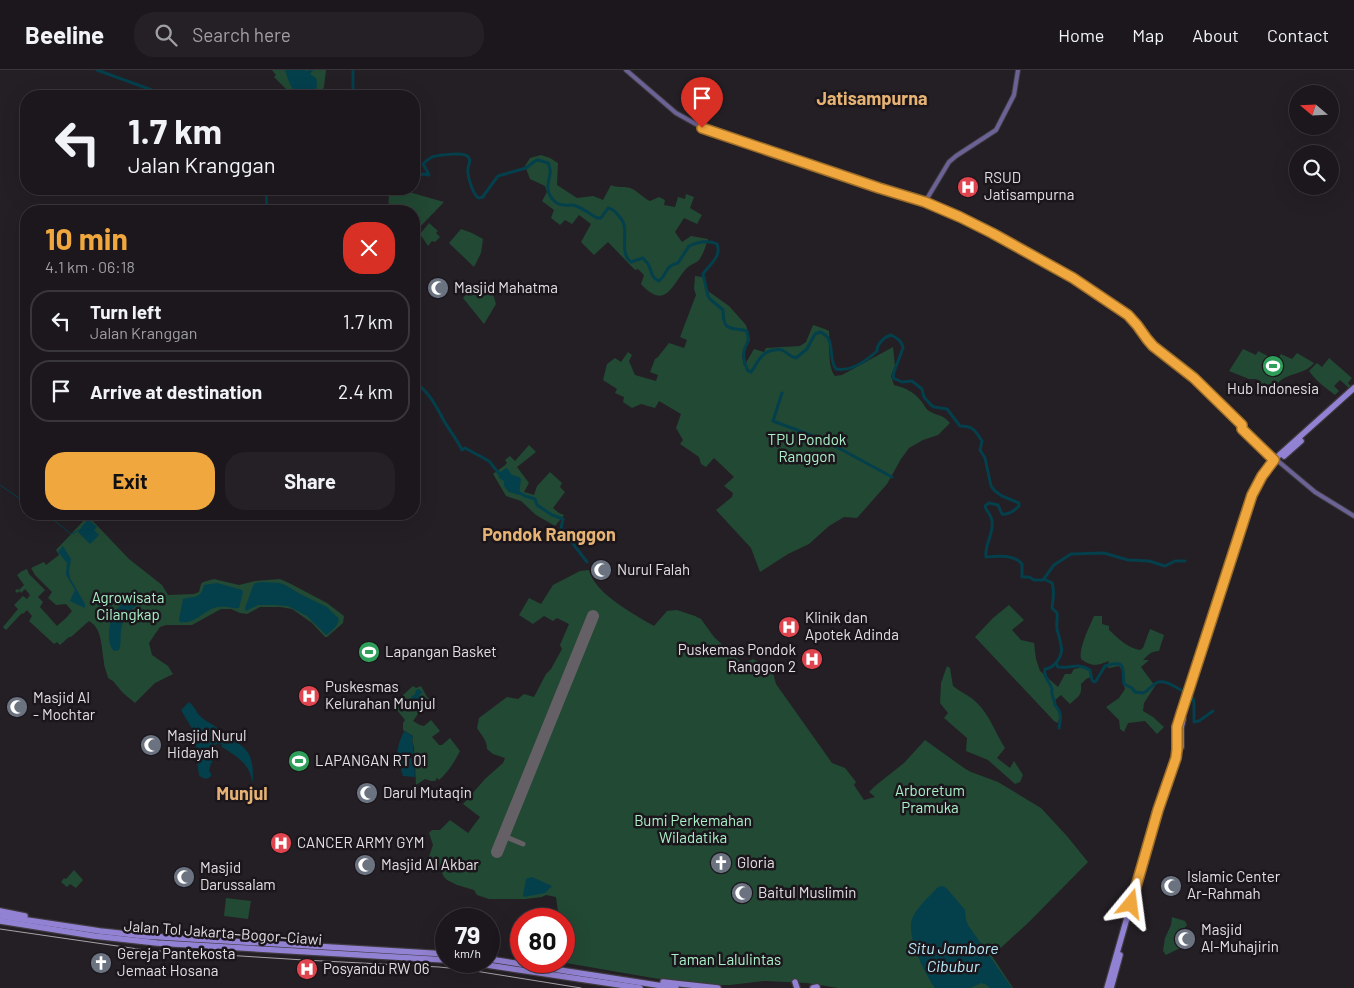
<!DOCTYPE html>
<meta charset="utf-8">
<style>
body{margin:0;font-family:Barlow,sans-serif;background:#242025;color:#f1f3f6;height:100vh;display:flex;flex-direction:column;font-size:19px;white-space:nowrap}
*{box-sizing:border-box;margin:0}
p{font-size:16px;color:#a09fa3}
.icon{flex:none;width:28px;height:28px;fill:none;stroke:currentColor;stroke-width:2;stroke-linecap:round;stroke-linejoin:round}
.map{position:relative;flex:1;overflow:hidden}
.panel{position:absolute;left:20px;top:135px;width:400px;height:315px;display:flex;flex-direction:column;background:#1b171c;border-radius:20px;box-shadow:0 5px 20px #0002,0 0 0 1px #39363b}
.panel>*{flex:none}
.guide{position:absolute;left:20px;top:20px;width:400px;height:105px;border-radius:20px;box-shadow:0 5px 20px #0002,0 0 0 1px #39363b;background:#1b171c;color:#f1f3f6;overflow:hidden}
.needle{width:32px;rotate:289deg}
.fabs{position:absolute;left:1289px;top:15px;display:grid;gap:10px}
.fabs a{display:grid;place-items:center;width:50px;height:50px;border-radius:50%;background:#1b171c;box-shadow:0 5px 20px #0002,0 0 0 1px #39363b;font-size:25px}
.speed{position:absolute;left:435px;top:838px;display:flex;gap:10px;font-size:25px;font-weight:700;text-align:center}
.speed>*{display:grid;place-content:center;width:65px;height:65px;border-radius:50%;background:#1b171c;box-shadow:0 5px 20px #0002,0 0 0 1px #39363b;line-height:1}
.speed small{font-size:12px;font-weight:400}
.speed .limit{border:8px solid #d22;background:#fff;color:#111}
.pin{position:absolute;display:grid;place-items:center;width:42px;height:42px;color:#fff;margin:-51px -21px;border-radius:50% 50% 50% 0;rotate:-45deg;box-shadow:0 0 5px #0007}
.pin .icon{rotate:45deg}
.me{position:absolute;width:55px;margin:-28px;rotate:16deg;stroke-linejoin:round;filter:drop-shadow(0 0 4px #0008)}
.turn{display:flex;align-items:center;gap:18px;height:105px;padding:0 25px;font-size:22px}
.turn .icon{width:65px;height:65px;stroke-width:2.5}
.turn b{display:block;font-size:35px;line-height:42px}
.round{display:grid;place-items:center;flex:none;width:52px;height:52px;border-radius:20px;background:#242025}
.head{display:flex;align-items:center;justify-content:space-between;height:85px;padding:0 25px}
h1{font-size:30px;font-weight:700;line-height:38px;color:#f0a73e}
.action{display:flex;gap:10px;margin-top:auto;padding:10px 25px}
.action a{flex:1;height:58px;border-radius:20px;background:#f0a73e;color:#111;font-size:20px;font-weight:700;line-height:58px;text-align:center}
.action a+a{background:#242025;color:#f1f3f6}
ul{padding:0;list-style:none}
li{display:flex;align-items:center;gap:15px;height:62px;margin:0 10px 8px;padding:0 15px;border:2px solid #39363b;border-radius:20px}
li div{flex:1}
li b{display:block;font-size:19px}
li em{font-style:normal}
header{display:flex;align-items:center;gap:30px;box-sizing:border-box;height:70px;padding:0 25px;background:#1b171c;border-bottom:1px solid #39363b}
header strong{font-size:24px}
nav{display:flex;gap:28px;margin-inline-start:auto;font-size:18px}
.search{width:350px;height:45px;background:#242025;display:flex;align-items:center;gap:12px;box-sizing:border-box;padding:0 18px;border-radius:20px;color:#a09fa3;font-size:19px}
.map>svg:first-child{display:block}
</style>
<header>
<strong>Beeline</strong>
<div class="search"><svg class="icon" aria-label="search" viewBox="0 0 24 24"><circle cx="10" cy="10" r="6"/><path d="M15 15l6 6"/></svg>Search here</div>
<nav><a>Home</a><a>Map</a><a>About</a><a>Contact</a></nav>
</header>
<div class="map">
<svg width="1354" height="918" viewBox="0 0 1354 918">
<rect width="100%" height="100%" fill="#241f25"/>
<g fill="#224934">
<path d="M272,0H326L324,17L319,26H293L274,7L276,5Z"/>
<path d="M541,85L550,88L558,93L557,115L577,128L593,126L603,130L611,115C617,118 623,116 630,118C637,120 643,128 650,131L659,127L665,130L664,135L675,137L678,127L685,129L686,124L694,127L690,138L702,145L697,154L684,148L675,162L682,172L691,166L708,169C706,175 703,186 698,191C694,194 689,195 685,200C671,217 665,240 641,214L644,205L638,199L635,200L608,172L594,185L581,172L591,154L579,145L572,154L565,150L560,155L551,148L554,140L542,131L547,122L545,116L530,109L525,96L530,88Z"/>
<path d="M389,119H398L444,132L416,161L414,159V141H392C386,135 390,126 389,119Z"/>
<path d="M429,153L438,161L436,163L440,167L435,172L432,171L428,176L420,164Z"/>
<path d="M461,159L472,163L483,169L481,183L474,197L449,173Z"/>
<path d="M695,206L703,207L708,221L729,236L746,255L750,270L742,285L744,296L754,279L764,282L766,278L800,276L806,272L813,255C819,257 823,258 829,261C830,273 827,297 835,306L842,305L893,277L895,296L891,306L894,315C906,318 914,322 922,332C924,335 926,339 929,341C939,347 941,343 950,353L938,365L923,370L909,378L901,389L887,414L857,448L844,447L829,456L809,474L788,484L760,502L751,478L716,440L732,427L733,423L724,416L734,407L714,388L706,397L701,394L699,387L680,374L683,370L676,358L681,344L659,331L655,338L641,334L632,338L623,332L624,327L615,323L617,319L603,310L607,294L615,288L621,292L628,282L632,285L629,291L635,305L656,311L658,305L650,302L655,289L658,287L669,273L684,278L687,270L680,267L696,225L694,219Z"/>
<path d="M472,218L480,223L493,224L496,234L484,254L463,228Z"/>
<path d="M1243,279L1256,285L1258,281L1277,291L1281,284L1292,289L1297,283L1314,293C1305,305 1288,302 1278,313L1274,312L1271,317L1264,313L1260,319L1257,317L1260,311L1256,309H1249L1229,301Z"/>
<path d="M1329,288L1352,308L1348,313L1352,317L1350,319L1340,310L1334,316L1339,321L1335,325C1326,318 1316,311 1309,301L1317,293L1322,297Z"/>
<path d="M529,375L536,382L517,397L529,413L524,422L534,425L537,416L550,402L562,413L560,417L565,422L553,438L559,443L564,445L555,456L536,445L521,431L506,426L493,404L504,396L507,393L505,390L510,386L515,391Z"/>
<path d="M88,446L129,489L162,515L168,525L194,524L199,522L201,514L203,512L214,509L239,515L255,511L280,509L291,514L327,533L344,546L343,553L327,567H325L312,553L292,539L280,537H260L247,544L240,543L231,539H221L192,555H166L160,557L149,573L152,585L168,596L173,604L155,613L135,633L123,623L113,611L108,608C107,602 104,598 104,592C102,583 102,564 95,556C94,554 91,553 89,551L71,567H69L60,575L57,572L54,574L29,551L32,546L27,540L23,544L22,543L6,560L3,557L18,539L14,535L23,526L27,529L30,525L25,519L21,523L20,521L17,523L15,521L17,519L19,520L24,515L17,505L22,501L27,499L29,504L45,520L38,527L43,532L40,537L57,556L66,548L72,541L66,534L56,535L48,528L52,522L35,505L31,498L44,492L46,495L59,485L56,480Z"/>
<path d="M589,500C594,523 635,545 654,556L667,541L677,540L695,546L701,549L714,567L743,594L753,589L772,599L776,614L832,693L845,698L856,712L854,715L864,730L875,727L869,722L875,716L904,693L925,670L964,698L971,702L998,712L1041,738L1066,765L1088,792L1030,851L992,886L1013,918H838L807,913L765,911L730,915H703L653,908L566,893L559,891H564V849H559L556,827L546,825L542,827L526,829H489L477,825L474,820L457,815L447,810L444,807L438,795L428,789L433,775L429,763L432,760H440L450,750L468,763L480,747L463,734L485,709L503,693L505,688L493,684L487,679C487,670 481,665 477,658L479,648L507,627L518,629L524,624L534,627L546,604L551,599L562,579L560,575L569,554L557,548L553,551L544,546L533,554L519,545L529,528L541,534L553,515L580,501Z"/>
<path d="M1009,535L1024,550L1012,560L1021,570L1034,573L1036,589L1040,601L1058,617L1065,604H1071L1074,599L1084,597L1091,601V607L1086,609L1081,614C1082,626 1079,626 1070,634L1061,625L1054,631L1060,645L1058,653L1054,651L975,567L993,548Z"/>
<path d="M1094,546H1102V554L1109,556V560C1119,569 1126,577 1140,580L1143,578L1150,559L1164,565L1159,581C1151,581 1148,585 1143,590H1149L1141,597L1155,616L1144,633L1143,641L1153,647L1164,657L1157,664L1145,651L1128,653L1124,662L1120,659L1119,650L1106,637L1119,628L1125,619L1122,610L1123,602L1119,596L1109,598L1107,597L1109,591C1097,596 1092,597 1081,589C1079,577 1089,558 1094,546Z"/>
<path d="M947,596L950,598L953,616C960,622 969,625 976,632C989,644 995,662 1005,678L997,688L1010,698L1014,691L1023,705L1020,712L1015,714L988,690L966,681L967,668L944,648L948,643L940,633L941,613Z"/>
<path d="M413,616L416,618L421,616L427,627L431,630L420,641L413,651L420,655L424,656L431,650L440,661L432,667L439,675H442L450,668L460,681C454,693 448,702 439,710L437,708L435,711H431L425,709L416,715L414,678L412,670L413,666L403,660V653L405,650L397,640L403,625Z"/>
<path d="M74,800L83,810L76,818L70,814L67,817L61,812L64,808L66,809Z"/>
<path d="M226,828L251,831L248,849L224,846Z"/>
<path d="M1172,847L1185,851L1187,855L1182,861L1180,878L1166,885L1163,881L1165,868L1171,855Z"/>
</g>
<g fill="#043f4c">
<path d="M285,0H304L307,1L309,0H313L310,4L316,8C319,20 315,23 304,23C299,22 296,23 293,19C289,14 287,6 285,0Z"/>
<path d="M506,398C509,399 509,401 511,404C514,407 518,405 521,409L519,425L509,422L504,416V411L499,408V403Z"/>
<path d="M88,449L97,457L94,460L99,465L90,474L78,462Z"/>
<path d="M63,476L71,489L69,502L70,508L85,534V538L70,531L75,520L66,505L67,493L58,482Z"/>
<path d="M263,512L280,513L287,516L302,525L327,537L339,549C338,556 332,561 326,565L307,546L288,536L273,535H258L246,541L245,538L253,516L255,513Z"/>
<path d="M217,513L242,520L243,522L239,538C232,539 225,535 218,537C204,539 196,555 180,552L179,549L183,529C195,526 201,529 204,515Z"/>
<path d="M137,525L156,526L158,527L159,529L157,531C137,532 124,539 121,561C120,566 121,571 120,577L119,580L114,581C110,576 109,572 109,566C108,548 120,530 137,525Z"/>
<path d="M419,619L422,622L419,626V627L421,628L425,627L427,629V631L424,633L420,632L417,636L413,637L410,634L412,631L411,627L415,624L416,620Z"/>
<path d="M189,632C195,636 196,643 201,647C207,652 214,655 220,660C225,664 220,662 226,665C249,680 253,682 253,711H252C250,694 235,685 222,677V674H218V673L212,677V682H214L212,693H211L209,702L211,703V706C207,710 202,709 199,705L197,692L198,684L194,668V662L181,640Z"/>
<path d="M404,661L413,666L412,670L414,683L399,691C395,681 400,670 404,661Z"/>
<path d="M414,685L415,707L403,706L399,693Z"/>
<path d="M532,807L552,816L545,823L524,827L523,825L526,809Z"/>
<path d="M941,816L945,817L949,821L965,840L966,850L968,855L1012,918H990L985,914L981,913L970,918H935C925,904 906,866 912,849C916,838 929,827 937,818Z"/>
</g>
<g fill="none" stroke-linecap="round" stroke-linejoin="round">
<g stroke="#043f4c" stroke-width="1">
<path d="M0,415L26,433"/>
<path d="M42,444L55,451L71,464L74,463L79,460"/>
</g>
<g stroke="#043f4c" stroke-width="3">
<path d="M97,0L152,20L158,23L161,26"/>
<path d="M351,26L353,22V0"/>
<path d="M414,69V72"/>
<path d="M414,107L423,104L429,105L427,101L423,94C426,91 428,89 432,87C439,85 467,81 469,88C471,92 468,95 468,99C467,105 473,126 479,128C480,128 481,127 483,127L484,125L498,106L526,98L535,91L538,90L548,93C553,102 548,107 548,116C547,125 555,135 564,135C569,136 572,134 576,136C584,139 590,144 597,148H601L608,138C613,139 615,141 618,145C620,147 623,151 624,155C627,166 620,184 631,192L643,188C643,189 648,193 648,194C653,202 649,206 659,211C668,204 664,196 678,193L689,176C698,172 708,170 717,174C722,187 709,195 703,204L708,226L710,229L723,240C723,262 730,257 747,261C750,274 747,271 744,281C743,288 745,295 748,301L751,302C758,293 760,282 774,280C776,280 779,279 782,280C788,283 790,287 796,288L807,279L815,264L820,262C837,268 827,288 836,299C851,302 866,291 877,281C877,274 884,267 891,265C897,268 902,271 903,278L894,302L893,308L902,312L912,311L922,319L924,327L931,335L934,337L947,339L960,356C973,356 975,360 982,371L980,380L985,388L991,416L995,421L1002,426L1019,433V436C1015,440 1008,445 1002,444L998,435L989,433L985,436C986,440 989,443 991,447C996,461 984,474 986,487C997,486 1014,484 1022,494V507H1029L1034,510H1043L1054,495L1071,484L1104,483L1128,490L1149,491L1165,496L1175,491H1185"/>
<path d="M266,119L267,140L270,141"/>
<path d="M414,311C429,323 434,332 443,349C449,360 457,369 462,380L465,378L489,391L501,406"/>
<path d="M782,323L773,351L824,370L892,407"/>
<path d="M516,421L525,426L535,429L537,435L552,445L563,449L561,458L587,492"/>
<path d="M1044,509L1052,513C1055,521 1053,530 1052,538L1057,543C1058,548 1056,553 1057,559C1058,564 1060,569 1061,575C1064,585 1055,598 1045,599C1043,608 1050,611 1052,619C1052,620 1051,622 1052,623C1052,628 1055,630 1055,635C1062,643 1061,648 1059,658"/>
<path d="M1056,593L1058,597C1070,599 1078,592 1090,600L1092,610L1094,612L1096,611L1105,596C1127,589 1122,598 1124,614L1132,618L1135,622L1143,623C1148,621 1151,616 1156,613C1165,608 1178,619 1186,623"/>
<path d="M1193,628L1194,634V652L1199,651L1213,641"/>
</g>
<path stroke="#656066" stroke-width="5" d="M504,766L523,774"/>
<path stroke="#656066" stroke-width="12" d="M497,782L593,546"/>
<g stroke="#3f3a3f" stroke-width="6">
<g id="secondary">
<path d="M626,0L676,43L705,59L879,118L925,132L984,159L1063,201L1128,245L1156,279L1194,308L1276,388"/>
<path d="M925,132L949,92L956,86L996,60L1014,25L1018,0"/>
<path d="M1243,359L1274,390"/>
<path d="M1278,391L1315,422L1354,446"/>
</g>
</g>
<g stroke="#3f3a3f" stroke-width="8">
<g id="highway">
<path d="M1284,386L1301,371"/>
<path d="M1181,677V658L1183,649"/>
<path d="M0,841L25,846"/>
<path d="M0,846L100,861L145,866L446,884"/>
<path d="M0,851L94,866L157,873L446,890"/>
<path d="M489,889L676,918"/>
<path d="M460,891L640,918"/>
<path d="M663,912L718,918"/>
<path d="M795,912L797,918"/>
<path d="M813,918L817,917"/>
<path d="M1107,918L1154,753L1176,688L1178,653L1253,425L1262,405L1276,388L1354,318"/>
<path d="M1111,918L1120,885"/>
</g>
</g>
<use href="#secondary" stroke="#6b6295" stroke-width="4"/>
<use href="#highway" stroke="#9282d3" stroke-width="5.5"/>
<path stroke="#a6a2a6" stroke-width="1" d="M0,859L145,880L304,890L439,897L469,900L581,918"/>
</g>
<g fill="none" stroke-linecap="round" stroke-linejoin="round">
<g stroke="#9c6d28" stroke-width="12">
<path id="route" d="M702,58L879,118L925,132L960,147L992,163L1073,208L1128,245L1137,255L1147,269L1153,276L1194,308L1242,355V359L1274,390L1262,406L1252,425L1181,644L1177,657V680L1176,688L1158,740L1131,834"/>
</g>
<use href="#route" stroke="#f0a73e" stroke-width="9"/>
</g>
<defs>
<g id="hospital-disc" transform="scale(1.125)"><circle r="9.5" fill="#e0444e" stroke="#1b161b"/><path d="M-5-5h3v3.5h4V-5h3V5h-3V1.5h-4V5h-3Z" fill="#fff"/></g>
<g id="mosque-disc" transform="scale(1.125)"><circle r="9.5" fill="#6b7280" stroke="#1b161b"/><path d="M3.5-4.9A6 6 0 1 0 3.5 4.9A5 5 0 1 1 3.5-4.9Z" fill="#fff"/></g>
<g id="stadium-disc" transform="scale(1.125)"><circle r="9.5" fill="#2e9e5b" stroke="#1b161b"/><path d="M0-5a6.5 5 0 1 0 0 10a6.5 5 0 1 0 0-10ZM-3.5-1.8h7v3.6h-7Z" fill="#fff"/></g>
<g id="church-disc" transform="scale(1.125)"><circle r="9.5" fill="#6b7280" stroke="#1b161b"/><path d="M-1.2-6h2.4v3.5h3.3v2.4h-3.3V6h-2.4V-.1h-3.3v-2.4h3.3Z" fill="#fff"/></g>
</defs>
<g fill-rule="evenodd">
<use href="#hospital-disc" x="968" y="117"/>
<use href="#mosque-disc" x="438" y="218"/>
<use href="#stadium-disc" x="1273" y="296"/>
<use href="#mosque-disc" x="601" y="500"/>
<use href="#hospital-disc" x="789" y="557"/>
<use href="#stadium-disc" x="369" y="582"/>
<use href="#hospital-disc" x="812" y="589"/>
<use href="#hospital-disc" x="309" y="626"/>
<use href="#mosque-disc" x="17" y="637"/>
<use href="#mosque-disc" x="151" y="675"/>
<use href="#stadium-disc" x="299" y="691"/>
<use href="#mosque-disc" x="367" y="723"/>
<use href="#hospital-disc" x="281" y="773"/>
<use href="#church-disc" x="721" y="793"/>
<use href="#mosque-disc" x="365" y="795"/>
<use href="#mosque-disc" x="184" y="807"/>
<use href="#mosque-disc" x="1171" y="816"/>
<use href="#mosque-disc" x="742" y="823"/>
<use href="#mosque-disc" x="1185" y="869"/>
<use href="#church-disc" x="101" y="893"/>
<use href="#hospital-disc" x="307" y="899"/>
</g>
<g text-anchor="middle" stroke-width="5" stroke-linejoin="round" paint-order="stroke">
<g font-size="15" fill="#e2dfe2" stroke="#1b161b" text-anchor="start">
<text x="984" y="113">RSUD<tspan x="984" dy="17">Jatisampurna</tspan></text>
<text x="454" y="223">Masjid Mahatma</text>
<text x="1273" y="324" text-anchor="middle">Hub Indonesia</text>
<text x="617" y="505">Nurul Falah</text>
<text x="805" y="553">Klinik dan<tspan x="805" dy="17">Apotek Adinda</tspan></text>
<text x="796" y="585" text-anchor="end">Puskemas Pondok<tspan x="796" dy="17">Ranggon 2</tspan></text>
<text x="385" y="587">Lapangan Basket</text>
<text x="325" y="622">Puskesmas<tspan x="325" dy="17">Kelurahan Munjul</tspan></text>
<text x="33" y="633">Masjid Al<tspan x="33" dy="17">- Mochtar</tspan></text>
<text x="167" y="671">Masjid Nurul<tspan x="167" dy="17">Hidayah</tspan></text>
<text x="315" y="696">LAPANGAN RT 01</text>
<text x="383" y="728">Darul Mutaqin</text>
<text x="297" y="778">CANCER ARMY GYM</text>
<text x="737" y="798">Gloria</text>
<text x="381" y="800">Masjid Al Akbar</text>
<text x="200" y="803">Masjid<tspan x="200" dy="17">Darussalam</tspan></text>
<text x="1187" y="812">Islamic Center<tspan x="1187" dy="17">Ar-Rahmah</tspan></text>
<text x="758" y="828">Baitul Muslimin</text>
<text x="1201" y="865">Masjid<tspan x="1201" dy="17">Al-Muhajirin</tspan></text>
<text x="117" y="889">Gereja Pantekosta<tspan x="117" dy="17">Jemaat Hosana</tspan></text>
<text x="323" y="904">Posyandu RW 06</text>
</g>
<g font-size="15" fill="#aaf0c8" stroke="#1b161b">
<text x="807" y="375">TPU Pondok<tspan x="807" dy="17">Ranggon</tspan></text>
<text x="128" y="533">Agrowisata<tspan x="128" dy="17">Cilangkap</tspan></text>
<text x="930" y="726">Arboretum<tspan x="930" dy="17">Pramuka</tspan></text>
<text x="693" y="756">Bumi Perkemahan<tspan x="693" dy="17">Wiladatika</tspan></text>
<text x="726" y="895">Taman Lalulintas</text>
</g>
<g font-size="15" fill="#e2dfe2" stroke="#1b161b">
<text transform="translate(223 863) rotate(4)" y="5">Jalan Tol Jakarta–Bogor–Ciawi</text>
</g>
<g font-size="16" font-style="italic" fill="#baeaf9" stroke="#1b161b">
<text x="953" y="884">Situ Jambore<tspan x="953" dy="18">Cibubur</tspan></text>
</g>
<g font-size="18" font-weight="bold" fill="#e6b374" stroke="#1b161b">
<text x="872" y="35">Jatisampurna</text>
<text x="549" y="471">Pondok Ranggon</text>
<text x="242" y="730">Munjul</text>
</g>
</g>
</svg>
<div class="fabs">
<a><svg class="needle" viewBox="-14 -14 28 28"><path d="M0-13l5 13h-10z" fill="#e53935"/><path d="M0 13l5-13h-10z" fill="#a09fa3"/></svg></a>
<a><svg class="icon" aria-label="search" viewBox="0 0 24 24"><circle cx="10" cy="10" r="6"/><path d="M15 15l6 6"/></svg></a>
</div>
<div class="speed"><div>79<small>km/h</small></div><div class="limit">80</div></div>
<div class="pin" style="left:702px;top:58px;background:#d93025"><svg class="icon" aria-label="arrive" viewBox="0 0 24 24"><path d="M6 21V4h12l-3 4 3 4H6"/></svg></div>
<svg class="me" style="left:1131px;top:834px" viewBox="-20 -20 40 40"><path d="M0-17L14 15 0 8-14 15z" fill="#f0a73e" stroke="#fff" stroke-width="4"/></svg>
<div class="guide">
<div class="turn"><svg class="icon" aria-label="left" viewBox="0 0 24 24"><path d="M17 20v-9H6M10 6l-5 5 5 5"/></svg><div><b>1.7 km</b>Jalan Kranggan</div></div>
</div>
<section class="panel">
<div class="head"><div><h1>10 min</h1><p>4.1 km · 06:18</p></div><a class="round" style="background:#d93025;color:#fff"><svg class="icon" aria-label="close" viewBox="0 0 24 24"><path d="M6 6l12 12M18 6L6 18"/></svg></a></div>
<ul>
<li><svg class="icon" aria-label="left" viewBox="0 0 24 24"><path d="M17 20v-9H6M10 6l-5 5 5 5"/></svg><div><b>Turn left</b><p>Jalan Kranggan</p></div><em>1.7 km</em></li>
<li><svg class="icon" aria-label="arrive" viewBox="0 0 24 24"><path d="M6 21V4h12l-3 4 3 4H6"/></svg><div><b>Arrive at destination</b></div><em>2.4 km</em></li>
</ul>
<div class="action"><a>Exit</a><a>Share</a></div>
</section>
</div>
